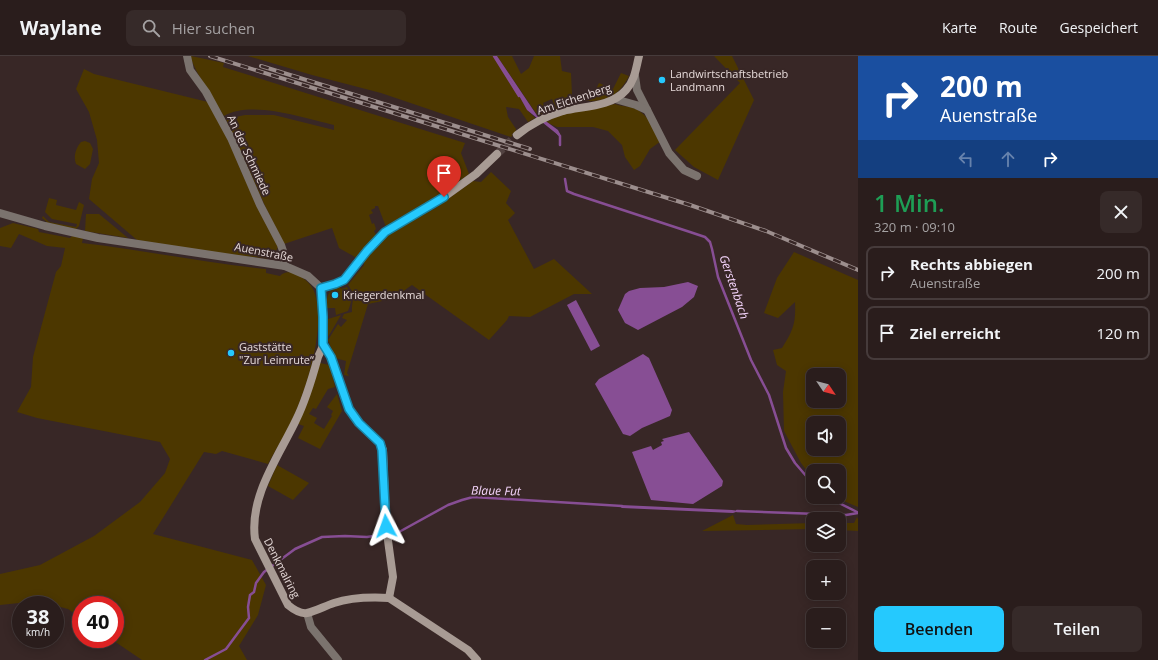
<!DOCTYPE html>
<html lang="de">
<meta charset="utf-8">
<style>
body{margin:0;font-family:"Open Sans",sans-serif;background:#362a29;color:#f1f3f6;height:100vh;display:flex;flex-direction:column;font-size:15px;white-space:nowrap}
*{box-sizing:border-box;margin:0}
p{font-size:13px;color:#a5a2a3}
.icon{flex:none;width:22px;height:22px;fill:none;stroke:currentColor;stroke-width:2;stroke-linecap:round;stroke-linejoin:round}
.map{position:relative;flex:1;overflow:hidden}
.sheet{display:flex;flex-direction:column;background:#2a1d1c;width:300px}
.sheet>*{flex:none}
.banner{background:#1a4fa0;color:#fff;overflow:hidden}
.needle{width:26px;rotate:125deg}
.buttons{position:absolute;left:806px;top:312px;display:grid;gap:8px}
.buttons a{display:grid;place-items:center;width:40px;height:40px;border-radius:8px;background:#2a1d1c;box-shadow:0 2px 10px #0003,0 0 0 1px #463b3b;font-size:20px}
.speed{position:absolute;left:12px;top:540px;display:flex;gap:8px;font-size:20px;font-weight:700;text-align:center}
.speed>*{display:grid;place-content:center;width:52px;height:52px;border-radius:50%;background:#2a1d1c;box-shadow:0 2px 10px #0003,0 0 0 1px #463b3b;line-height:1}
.speed small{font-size:10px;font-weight:400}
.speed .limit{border:6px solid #d22;background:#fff;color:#111}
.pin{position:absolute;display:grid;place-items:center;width:34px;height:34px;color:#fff;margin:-41px -17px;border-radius:50% 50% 50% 0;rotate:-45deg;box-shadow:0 0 4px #0007}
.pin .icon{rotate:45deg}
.me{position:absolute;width:44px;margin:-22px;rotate:356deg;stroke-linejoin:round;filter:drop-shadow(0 0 3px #0008)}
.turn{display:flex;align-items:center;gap:14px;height:84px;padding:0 16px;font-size:18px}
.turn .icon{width:52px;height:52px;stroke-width:2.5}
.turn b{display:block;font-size:28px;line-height:34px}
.lanes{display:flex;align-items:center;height:38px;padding:0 16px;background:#0003;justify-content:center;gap:20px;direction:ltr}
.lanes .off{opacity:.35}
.round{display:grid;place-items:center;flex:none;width:42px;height:42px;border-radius:8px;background:#362a29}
.overview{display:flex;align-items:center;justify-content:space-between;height:68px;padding:0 16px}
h1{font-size:24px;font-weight:600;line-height:30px;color:#1e9e55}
.action{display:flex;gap:8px;margin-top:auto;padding:8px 16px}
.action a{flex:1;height:46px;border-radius:8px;background:#25c9fe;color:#111;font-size:16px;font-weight:600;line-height:46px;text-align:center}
.action a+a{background:#362a29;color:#f1f3f6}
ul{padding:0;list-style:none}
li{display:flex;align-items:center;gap:12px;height:54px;margin:0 8px 6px;padding:0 8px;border:2px solid #463b3b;border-radius:8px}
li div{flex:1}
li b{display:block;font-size:15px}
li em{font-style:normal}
header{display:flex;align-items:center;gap:24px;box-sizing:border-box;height:56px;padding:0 20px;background:#2a1d1c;border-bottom:1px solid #463b3b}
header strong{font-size:19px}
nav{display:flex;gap:22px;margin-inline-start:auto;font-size:14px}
.search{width:280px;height:36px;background:#362a29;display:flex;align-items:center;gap:10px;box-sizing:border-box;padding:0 14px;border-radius:8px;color:#a5a2a3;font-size:15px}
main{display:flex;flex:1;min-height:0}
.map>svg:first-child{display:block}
</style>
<header>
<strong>Waylane</strong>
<div class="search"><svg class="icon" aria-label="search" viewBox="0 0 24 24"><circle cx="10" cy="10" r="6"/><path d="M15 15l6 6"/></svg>Hier suchen</div>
<nav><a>Karte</a><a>Route</a><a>Gespeichert</a></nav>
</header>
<main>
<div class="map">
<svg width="858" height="604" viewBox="0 0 858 604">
<rect width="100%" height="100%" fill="#382726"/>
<g fill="#4c3700" fill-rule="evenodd">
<path d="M191,0L224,7L223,11L465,87L461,97L469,118L433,144L386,171L378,150H375V152L371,154L373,157L369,159L372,168L374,167L376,173L374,175L376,179L356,203L355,201L339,192L332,172L284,188L266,152L226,63L245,59H274L334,74V69C303,62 252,44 224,60C218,49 190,9 191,0Z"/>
<path d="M248,0H494L512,27L527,54L535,62L528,66L519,53L506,51L508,61L516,73L515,77L511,81L381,37L312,19Z"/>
<path d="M497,0H512L521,18L529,12L534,0H560L562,15L571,17L572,39L574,47L573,49L558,54L556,53L552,43L543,47L546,53L543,54L544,56L547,55L549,57H543L538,60Z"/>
<path d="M714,0H732L754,44L718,124L694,111L675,94L740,27Z"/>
<path d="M84,13L94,18L208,46L227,80L241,115L278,191L272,203L217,197L137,184L89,143L92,123L99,107L97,84L89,56L76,33Z"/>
<path d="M621,17L629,20C622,33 615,41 600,44C594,45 590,46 584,44L582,37L595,35L599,27L613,33Z"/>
<path d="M615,48C620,50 625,50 630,51C647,55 653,72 661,85L650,93L640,110L634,114L625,101L622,89L608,75L593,71H557L546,66L551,64L550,63L565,58Z"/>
<path d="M85,85L90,87L93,93L90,108L85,113L76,108C73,100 76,92 81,86Z"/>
<path d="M491,116L511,135L506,147L515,157L508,164L534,213L554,203L592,238H574L530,261L509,260L507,264L489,284L412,229L392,243L368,248L347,317L349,320L344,319L346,305L335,302L328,284L338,268L341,271L347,264L342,262L344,258L352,256C351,244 357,242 348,229L364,209V205L374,193L390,176L434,153L473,125L481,126Z"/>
<path d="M49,142L57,144L56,149L76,154L79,146L84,149L79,170L76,173L48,167L42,162L43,160L49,166L76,171L77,168L52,163L45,156Z"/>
<path d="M86,158H99L128,182L85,175Z"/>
<path d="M13,167L38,173L39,176L70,182L72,180L83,182L82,187C144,194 204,207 266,213V217L280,220C285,214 293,216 300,220C306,224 313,230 315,238C326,270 307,332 293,362C286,378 276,393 268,408L222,395L216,398L204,396L153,478L252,504L266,529L258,559L239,590L247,604H142L111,583H115V549H81V562L68,553L38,545L0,549V518L40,509L94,480L140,446L165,417L170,403L160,386L37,362L17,356L31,331L33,301L56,216L61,210L65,192L47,190L19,178L11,192L0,190V172Z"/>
<path d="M794,196L858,224V451L834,441H839V415H813V423L801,407L784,375L783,336L786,315L777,309L773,294L782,292C793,274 796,268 795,246L778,262L764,257L777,222ZM813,319H839V345H813ZM813,367H839V393H813Z"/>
<path d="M340,230L341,233L347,231C353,240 352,245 348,255L336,259L335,252H327C326,239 328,235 340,230Z"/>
<path d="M341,259L328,281V263Z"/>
<path d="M320,307L330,309L335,331L328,333L316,353L313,352L309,358L317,362L314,367L324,373L332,360L331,359L333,355L327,351L337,338L342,355L320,393L298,382L304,370L298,368Z"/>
<path d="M277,409L309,427L293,444L268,430Z"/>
<path d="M733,459L736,468L747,469L813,467V473L702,475Z"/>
<path d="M857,461L858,463V475L839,474V467H854Z"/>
</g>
<g fill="#874e94">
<path d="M494,0H497L536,58L558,74L560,78L558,79L527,54L512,27Z"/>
<path d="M688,226L698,230L694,241L682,251L638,274L625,267L618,254L625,238L629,235L640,232L664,231Z"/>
<path d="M576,244L600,290L591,295L567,249Z"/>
<path d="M643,298L649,302L672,354L670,360L642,372L630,380L623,378L595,328L599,323Z"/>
<path d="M689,376L723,425L722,430L693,448L651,444L632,396L651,390L653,394L662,389L661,386L664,385L662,383Z"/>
<path d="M621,449L732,454L739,455L733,457L622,452L619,450Z"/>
</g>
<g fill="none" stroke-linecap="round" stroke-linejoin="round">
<g stroke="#874e94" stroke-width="2.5">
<path d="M494,0L519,40"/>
<path d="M557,76L560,80V89"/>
<path d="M565,123L567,135L574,138L690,176L705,181L710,186L712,193L718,221L751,304L769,339L786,392L795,407L813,428"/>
<path d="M827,441L857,456"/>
<path d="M737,455L846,459L858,457"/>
<path d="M205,604L226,593L249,562L248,551L250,539L254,536L256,527L264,516L295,493L322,481L345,480L367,481L399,476L448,449L462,444L473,441L622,450"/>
</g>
<path stroke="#524241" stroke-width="8" stroke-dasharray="8 4" stroke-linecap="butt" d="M497,98L517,79"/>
<g stroke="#7b736e" stroke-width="8">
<path d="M187,0L190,14L206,36L231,82L260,149L281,189L285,201V210"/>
<path d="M635,20L637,34L669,97L684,114L697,120"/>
<path d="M615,43L636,49L647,54"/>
<path d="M0,157L45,170L98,182L285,210L308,220L321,232"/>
<path d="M307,557L311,571L338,604"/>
</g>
<g stroke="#a89b94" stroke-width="8">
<path d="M517,79C531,68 546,60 563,55C584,50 611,51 626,34C635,24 636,12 639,0"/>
<path d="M323,288L331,301L349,353L359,367L380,387L383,394L386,470L393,521L389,542"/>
<path d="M477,604L468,594L389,542C370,541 352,541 334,547C325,550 316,555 307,557C300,558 294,554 288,549L255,483C249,440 279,400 296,364C306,344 312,323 318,301C320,296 323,292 323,287C325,269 323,250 321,232L335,228L344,224L367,195L385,176L444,141L476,118L497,98"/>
</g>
<g stroke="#9c8e8d" stroke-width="4">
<g id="rail">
<path d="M210,0L690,149L766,175L858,214"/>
<path d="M261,10L530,93"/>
</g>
</g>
<use href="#rail" stroke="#382726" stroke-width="2.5" stroke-dasharray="8" stroke-linecap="butt"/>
</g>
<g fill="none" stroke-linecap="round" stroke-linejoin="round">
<g stroke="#1883a5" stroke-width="10">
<path id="route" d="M386,470L382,394L380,387L359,367L349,353L331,301L323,288V261L321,232L335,228L344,224L367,195L385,176L444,141"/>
</g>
<use href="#route" stroke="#25c9fe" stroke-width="7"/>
</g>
<g fill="#25c9fe" stroke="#382726" stroke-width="1.5">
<circle cx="662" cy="24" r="4"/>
<circle cx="335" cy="239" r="4"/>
<circle cx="231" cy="297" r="4"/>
</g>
<g text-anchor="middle" stroke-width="4" stroke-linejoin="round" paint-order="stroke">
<g font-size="11" fill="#e6dad9" stroke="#382726" text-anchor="start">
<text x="670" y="22">Landwirtschaftsbetrieb<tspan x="670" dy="13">Landmann</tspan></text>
<text x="343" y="243">Kriegerdenkmal</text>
<text x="239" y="295">Gaststätte<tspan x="239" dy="13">"Zur Leimrute“</tspan></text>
</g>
<g font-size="11" fill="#e6dad9" stroke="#382726">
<text transform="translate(574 43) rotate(-18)" y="4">Am Eichenberg</text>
<text transform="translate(249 99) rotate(65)" y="4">An der Schmiede</text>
<text transform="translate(264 196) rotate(11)" y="4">Auenstraße</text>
<text transform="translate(282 512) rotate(63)" y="4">Denkmalring</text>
</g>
<g font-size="12" font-style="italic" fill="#f7d7fe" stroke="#382726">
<text transform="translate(734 231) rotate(71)" y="4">Gerstenbach</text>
<text transform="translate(496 435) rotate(1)" y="4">Blaue Fut</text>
</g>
</g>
</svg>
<div class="buttons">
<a><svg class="needle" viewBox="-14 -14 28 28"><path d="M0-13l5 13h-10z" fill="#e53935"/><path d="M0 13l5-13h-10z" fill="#a5a2a3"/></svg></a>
<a><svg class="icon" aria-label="sound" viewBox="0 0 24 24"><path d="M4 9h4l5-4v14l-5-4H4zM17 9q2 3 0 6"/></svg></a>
<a><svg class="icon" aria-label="search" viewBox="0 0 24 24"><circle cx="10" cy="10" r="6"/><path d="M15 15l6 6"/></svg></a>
<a><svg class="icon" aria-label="layers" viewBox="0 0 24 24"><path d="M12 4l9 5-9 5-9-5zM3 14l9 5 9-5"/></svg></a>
<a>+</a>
<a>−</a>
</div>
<div class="speed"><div>38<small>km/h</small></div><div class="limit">40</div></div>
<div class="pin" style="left:444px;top:141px;background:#d93025"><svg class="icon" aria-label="arrive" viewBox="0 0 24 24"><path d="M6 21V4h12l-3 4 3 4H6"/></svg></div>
<svg class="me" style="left:386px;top:470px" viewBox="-20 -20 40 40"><path d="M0-17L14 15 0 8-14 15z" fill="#25c9fe" stroke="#fff" stroke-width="4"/></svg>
</div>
<section class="sheet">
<div class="banner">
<div class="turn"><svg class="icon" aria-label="right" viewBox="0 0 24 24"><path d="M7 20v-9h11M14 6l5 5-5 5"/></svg><div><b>200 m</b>Auenstraße</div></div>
<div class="lanes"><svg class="icon off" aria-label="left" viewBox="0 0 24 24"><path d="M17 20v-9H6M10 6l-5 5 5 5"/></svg><svg class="icon off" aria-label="ahead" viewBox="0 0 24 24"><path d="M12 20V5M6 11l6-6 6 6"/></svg><svg class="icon" aria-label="right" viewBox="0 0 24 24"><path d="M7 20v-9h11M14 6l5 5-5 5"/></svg></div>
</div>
<div class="overview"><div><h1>1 Min.</h1><p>320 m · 09:10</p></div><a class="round"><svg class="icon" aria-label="close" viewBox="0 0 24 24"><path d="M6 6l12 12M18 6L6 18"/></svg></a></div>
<ul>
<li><svg class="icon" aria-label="right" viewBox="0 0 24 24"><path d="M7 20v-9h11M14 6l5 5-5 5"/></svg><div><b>Rechts abbiegen</b><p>Auenstraße</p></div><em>200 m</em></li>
<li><svg class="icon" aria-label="arrive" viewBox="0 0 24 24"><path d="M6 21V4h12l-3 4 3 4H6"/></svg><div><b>Ziel erreicht</b></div><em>120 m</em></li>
</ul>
<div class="action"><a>Beenden</a><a>Teilen</a></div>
</section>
</main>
